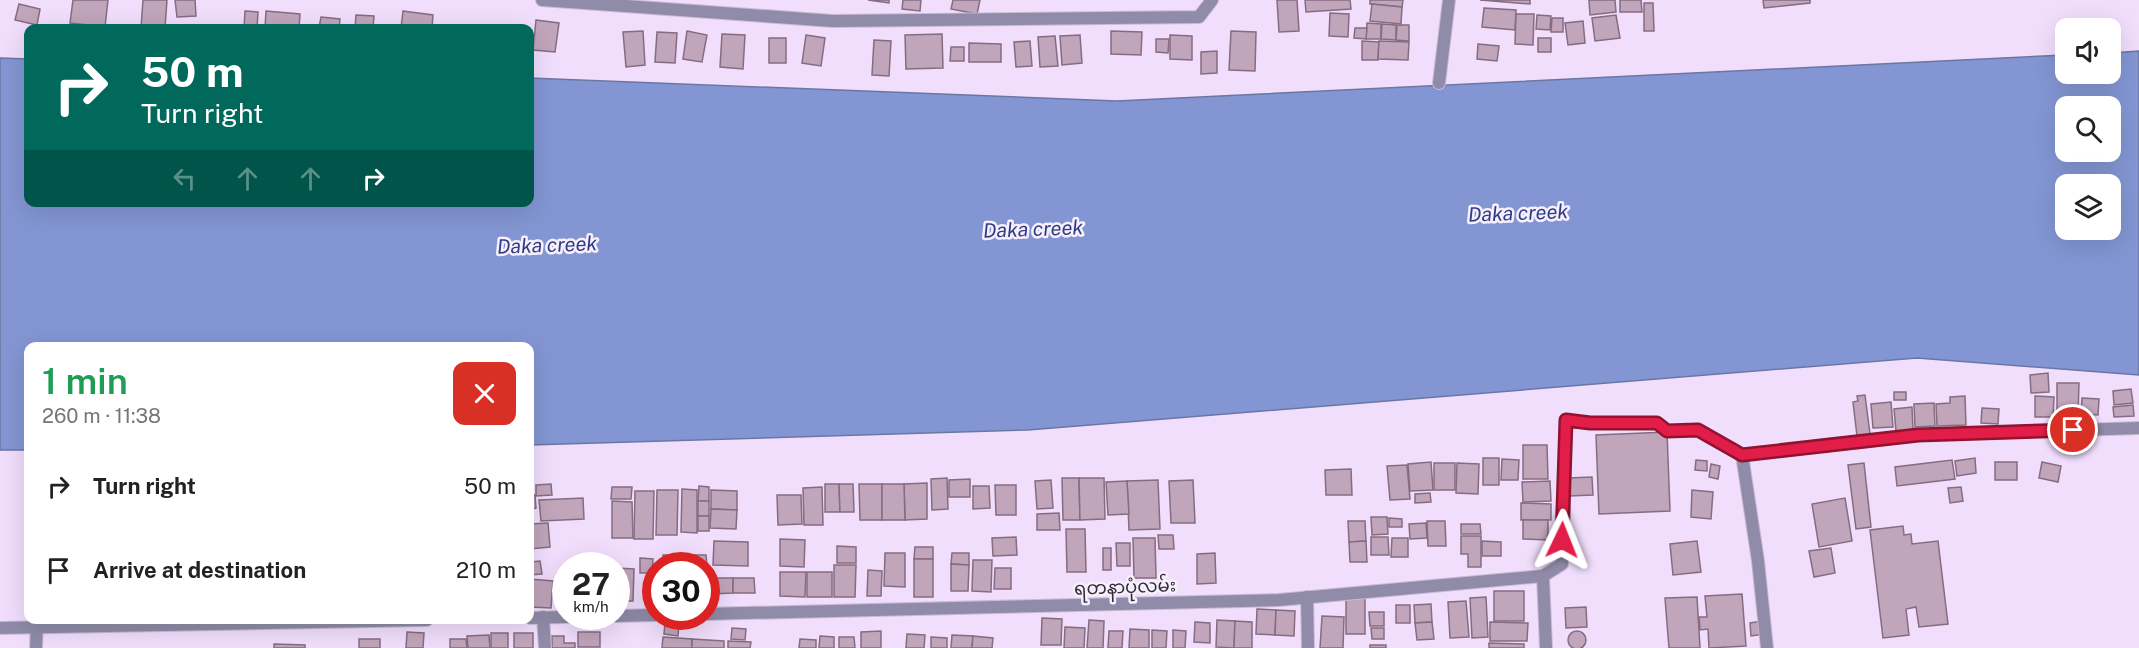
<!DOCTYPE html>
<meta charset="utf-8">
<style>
body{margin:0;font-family:"Public Sans","Noto Sans Myanmar",sans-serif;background:#f6f6f6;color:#222;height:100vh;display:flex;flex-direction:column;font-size:22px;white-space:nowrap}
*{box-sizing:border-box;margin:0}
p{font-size:20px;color:#767676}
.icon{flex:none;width:33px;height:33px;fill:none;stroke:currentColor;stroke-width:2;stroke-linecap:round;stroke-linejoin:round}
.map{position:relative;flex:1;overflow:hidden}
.details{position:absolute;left:24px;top:342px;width:510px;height:282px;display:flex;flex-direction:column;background:#fff;border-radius:12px;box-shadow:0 6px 24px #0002}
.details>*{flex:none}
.banner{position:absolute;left:24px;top:24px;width:510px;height:183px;border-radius:12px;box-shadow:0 6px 24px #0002;background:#00695c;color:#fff;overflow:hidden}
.buttons{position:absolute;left:2055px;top:18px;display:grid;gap:12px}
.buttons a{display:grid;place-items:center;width:66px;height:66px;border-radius:12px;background:#fff;box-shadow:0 6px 24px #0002;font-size:30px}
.speed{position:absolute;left:552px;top:552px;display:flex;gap:12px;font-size:30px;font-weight:700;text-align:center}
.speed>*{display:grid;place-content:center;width:78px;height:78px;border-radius:50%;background:#fff;box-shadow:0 6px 24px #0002;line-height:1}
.speed small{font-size:15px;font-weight:400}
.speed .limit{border:9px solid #d22;background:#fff;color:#111}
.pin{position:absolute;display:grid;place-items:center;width:51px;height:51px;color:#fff;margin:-26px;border:3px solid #fff;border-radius:50%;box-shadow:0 2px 6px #0007}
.me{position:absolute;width:66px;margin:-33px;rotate:2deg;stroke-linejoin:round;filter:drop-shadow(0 0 4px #0008)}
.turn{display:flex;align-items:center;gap:21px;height:126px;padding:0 18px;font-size:27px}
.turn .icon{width:78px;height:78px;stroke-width:2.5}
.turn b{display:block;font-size:42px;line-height:51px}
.lanes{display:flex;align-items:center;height:57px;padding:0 18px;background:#0003;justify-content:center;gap:30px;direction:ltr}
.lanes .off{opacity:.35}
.round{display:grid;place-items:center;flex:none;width:63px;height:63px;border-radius:12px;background:#f6f6f6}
.overview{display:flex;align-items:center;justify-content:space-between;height:102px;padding:0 18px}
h1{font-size:36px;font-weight:600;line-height:45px;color:#1e9e55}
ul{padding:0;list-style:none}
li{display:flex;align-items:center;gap:18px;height:84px;padding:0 18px}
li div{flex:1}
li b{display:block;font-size:22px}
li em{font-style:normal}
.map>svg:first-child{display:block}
</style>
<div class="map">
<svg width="2139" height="648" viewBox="0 0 2139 648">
<rect width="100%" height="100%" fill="#f0defc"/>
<path fill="#8396d3" stroke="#6b76a4" stroke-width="1.5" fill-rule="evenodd" d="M2139,51V375L1917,358L1028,430L530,445V346H28V450H0V58L28,59V202H530V78L1117,101L2065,55L2066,74H2110L2111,53ZM2066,106H2110V152H2066ZM2066,184H2110V230H2066Z"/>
<g fill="#c1a5bb" stroke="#866c81" stroke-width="1.5">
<path d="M73,0H108L105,27L70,23Z"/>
<path d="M143,0H167L165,28H141Z"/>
<path d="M175,0H195L196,16L177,17Z"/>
<path d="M868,0H889V3Z"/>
<path d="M903,0H921L920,11L902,9Z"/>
<path d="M953,0H980L977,14L951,9Z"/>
<path d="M1277,0H1297L1299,31L1279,32Z"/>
<path d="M1305,0H1350L1351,9L1306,12Z"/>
<path d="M1370,0H1403L1402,7L1370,4Z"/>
<path d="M1480,0H1530V4Z"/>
<path d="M1589,0H1615L1616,12L1590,15Z"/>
<path d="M1620,0H1641L1642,12H1620Z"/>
<path d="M1763,0H1810V3L1764,8Z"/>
<path d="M1644,3H1653L1654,31H1644Z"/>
<path d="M19,4L40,9L37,25L15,20Z"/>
<path d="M1372,4L1402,7L1401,24L1370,21Z"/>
<path d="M1484,8L1516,10L1515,30L1482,27Z"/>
<path d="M245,11L258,12L257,28H244Z"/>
<path d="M266,11L300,14L299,28H265Z"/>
<path d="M403,11L433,15L432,28H401Z"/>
<path d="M1330,13L1349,14L1348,37L1329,36Z"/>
<path d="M1516,14H1534L1533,45L1515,44Z"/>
<path d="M356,15L374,16L373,28H355Z"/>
<path d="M1537,15L1551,16L1550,30L1536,29Z"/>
<path d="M1616,15L1620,38L1595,41L1592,18Z"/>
<path d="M321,17L340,19L339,28H319Z"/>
<path d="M1552,18H1563V32H1551Z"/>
<path d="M536,20L559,23L555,52L533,50Z"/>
<path d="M1583,21L1585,43L1568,45L1565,23Z"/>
<path d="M1367,23L1381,24V39H1366Z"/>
<path d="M1382,24L1396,25V40L1381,39Z"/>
<path d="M1397,25H1409V41L1396,40Z"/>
<path d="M1355,28H1367L1366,39L1354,38Z"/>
<path d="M643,31L645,65L626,67L623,32Z"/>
<path d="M687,31L707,35L702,62L683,59Z"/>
<path d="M1111,31L1142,32L1141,55L1111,54Z"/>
<path d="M1231,31L1256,32L1255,71L1229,70Z"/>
<path d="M657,32L677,33L675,63L655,62Z"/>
<path d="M722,34L745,35L743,69L720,67Z"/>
<path d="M942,34L943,68L906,69L905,35Z"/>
<path d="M806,35L825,38L821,66L802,63Z"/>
<path d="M1080,35L1082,63L1062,65L1060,36Z"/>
<path d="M1170,35L1192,36V60L1170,59Z"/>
<path d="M1055,36L1058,66L1040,67L1038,37Z"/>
<rect x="769" y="38" width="17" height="25"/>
<rect x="1538" y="38" width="13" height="14"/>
<path d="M1156,39H1169L1168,53L1156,52Z"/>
<path d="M874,40L891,41L889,76L872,75Z"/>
<path d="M1030,41L1032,66L1016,67L1014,42Z"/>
<path d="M1362,41L1379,42L1378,60H1362Z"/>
<path d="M1379,41L1409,42L1408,60L1378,59Z"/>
<path d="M969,43L1001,44V62H969Z"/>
<path d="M1478,44L1499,46L1497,61L1477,59Z"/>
<path d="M951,47H964V61H950Z"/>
<path d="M1217,51V73L1201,74V52Z"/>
<path d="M2048,373L2049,392L2031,393L2030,375Z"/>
<path d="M2057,383H2079L2078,415L2057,414Z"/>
<path d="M2131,389L2133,403L2114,405L2113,391Z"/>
<rect x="1894" y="392" width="12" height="8"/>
<path d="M1865,395L1870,434L1857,436L1853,402L1858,401L1857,396Z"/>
<path d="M1965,396L1966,425L1937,426L1936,404L1950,403V397Z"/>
<path d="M2035,396L2054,397L2053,417H2035Z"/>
<path d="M2082,398L2099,399L2098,415L2081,414Z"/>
<path d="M1891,402L1893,427L1873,428L1871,404Z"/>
<path d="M1934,403L1935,426L1915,427L1914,404Z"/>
<path d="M2133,405L2134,416L2114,417L2113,407Z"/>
<path d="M1912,407L1913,430L1896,431L1894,409Z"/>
<path d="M1982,408L1999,409L1998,424L1981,423Z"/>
<path d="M1667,432L1670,511L1599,514L1596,435Z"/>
<path d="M1523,445H1547L1548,479H1523Z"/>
<rect x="1483" y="458" width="16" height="27"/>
<path d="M1975,458L1976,473L1957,476L1955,461Z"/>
<path d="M1502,459L1519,460L1518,480H1501Z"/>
<path d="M1696,460L1707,461V471L1695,470Z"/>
<path d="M1952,460L1955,479L1897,486L1895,467Z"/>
<path d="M1431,462L1433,490L1410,491L1408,464Z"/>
<rect x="1995" y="462" width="22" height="18"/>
<path d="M2042,462L2061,466L2058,482L2039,478Z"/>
<rect x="1434" y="463" width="21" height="27"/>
<path d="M1457,463L1479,464L1478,494L1456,493Z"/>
<path d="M1864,463L1871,527L1856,529L1848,465Z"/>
<path d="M1711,464L1720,466L1718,479L1709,477Z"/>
<path d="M1407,465L1410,499L1390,500L1387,466Z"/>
<path d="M1351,469L1352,495H1326L1325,470Z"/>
<path d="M1592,477L1593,495L1569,496L1568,478Z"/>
<path d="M947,478L948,509L932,510L931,479Z"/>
<path d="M1062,478H1079L1080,520H1063Z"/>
<path d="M1079,478H1104L1105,519L1080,520Z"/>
<path d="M970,479V497H949V480Z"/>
<path d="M1051,480L1053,508L1037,509L1035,481Z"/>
<path d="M1158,480L1160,529L1129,530L1127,481Z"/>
<path d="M1193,480L1195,523H1171L1169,481Z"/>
<path d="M1127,481L1129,514L1108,515L1106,482Z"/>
<path d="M1550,481L1551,501L1523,502L1522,482Z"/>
<path d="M927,483V519L905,520L904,484Z"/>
<path d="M551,484L552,495L536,496V485Z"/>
<path d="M825,484H839L840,512H825Z"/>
<path d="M839,484H853L854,512H840Z"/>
<path d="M859,484H882V520H860Z"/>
<path d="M882,484H904L905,520H882Z"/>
<path d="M995,485H1016V515H996Z"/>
<path d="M699,486L709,487V501H698Z"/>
<path d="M973,486H989L990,508L973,509Z"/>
<path d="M612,487H632L631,499H611Z"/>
<path d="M822,487L823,525H804L803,488Z"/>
<path d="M1961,487L1963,501L1950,503L1948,488Z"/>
<path d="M682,489L697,490V533L681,532Z"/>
<path d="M657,490H678L677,535H656Z"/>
<path d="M711,490L737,491V510L711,509Z"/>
<path d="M1692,490L1713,492L1711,519L1691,517Z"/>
<path d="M635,491H654L653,539H634Z"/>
<path d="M1430,493L1431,502L1415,503V494Z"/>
<path d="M535,495L536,508L530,509V496Z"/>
<path d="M777,495H801L802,524L778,525Z"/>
<path d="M583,498L584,519L541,521L539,500Z"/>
<path d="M1845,498L1852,541L1819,547L1812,504Z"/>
<path d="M612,501L632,502L633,538H612Z"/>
<rect x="698" y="501" width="11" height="15"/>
<path d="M1521,503L1551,504V520H1521Z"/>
<path d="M711,509L737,510L736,529L710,528Z"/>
<path d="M1059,513L1060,530H1037V514Z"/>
<rect x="698" y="516" width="11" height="15"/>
<path d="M1371,517H1387L1388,534L1372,535Z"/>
<path d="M1389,518L1402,519V527H1389Z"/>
<path d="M1523,520H1548V540L1523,539Z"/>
<path d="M1348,521H1365L1366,541L1349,542Z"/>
<path d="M1427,521H1445L1446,546H1428Z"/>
<path d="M548,523L550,547L530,549V524Z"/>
<path d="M1426,523L1427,538L1410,539L1409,524Z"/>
<path d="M1461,524H1480L1481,534H1461Z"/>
<path d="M1903,526L1904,535L1911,534L1912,544L1938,541L1948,624L1919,627L1916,607L1906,609L1909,635L1883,638L1870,530Z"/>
<path d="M1066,529H1085L1086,572H1067Z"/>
<path d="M1158,535H1173L1174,549H1159Z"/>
<path d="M1461,536H1481V567H1468V554H1461Z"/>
<path d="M1016,537L1017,555L993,556L992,538Z"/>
<path d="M1371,537H1388L1389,555H1371Z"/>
<path d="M1133,538H1155L1156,578H1134Z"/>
<path d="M1392,538H1408V557H1391Z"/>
<path d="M780,539L805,540L804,567L780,566Z"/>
<path d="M714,541L748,542V566L713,565Z"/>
<path d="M1366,541L1367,562H1350L1349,542Z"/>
<path d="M1482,541L1501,542V556H1482Z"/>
<path d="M1697,541L1701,572L1673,575L1670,544Z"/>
<path d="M1116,543H1130V566H1117Z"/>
<path d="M837,546L856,547V563H837Z"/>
<path d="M915,547H933V559H914Z"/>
<rect x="1103" y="548" width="8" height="22"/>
<path d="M1831,548L1835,573L1814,577L1809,551Z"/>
<path d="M885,553H905V587L884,586Z"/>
<path d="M952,553H969V565L951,564Z"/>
<path d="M1215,553L1216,583L1197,584V554Z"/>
<rect x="663" y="555" width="19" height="11"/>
<path d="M686,555H706L707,566H687Z"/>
<path d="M640,558L653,559L652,573H640Z"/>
<rect x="914" y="559" width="19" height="38"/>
<path d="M973,560H992L991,592L972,591Z"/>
<path d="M540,561L542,574L530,575V562Z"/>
<path d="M951,564L969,565L968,591H951Z"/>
<path d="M834,565H856L855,597H834Z"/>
<path d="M616,568L634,569L633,601H616Z"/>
<path d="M995,568H1011V589H994Z"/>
<rect x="706" y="569" width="2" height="23"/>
<path d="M868,570L882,571L881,596H867Z"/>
<path d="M780,572H806L805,597L780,596Z"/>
<rect x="807" y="572" width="25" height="25"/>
<path d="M710,578H733V593L711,594Z"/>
<path d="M733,578H754L755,593H733Z"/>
<path d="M530,579L553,581L551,608L530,607Z"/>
<rect x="1494" y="591" width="30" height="30"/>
<path d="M1742,594L1746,646L1709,648L1708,629L1700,630L1699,617H1707L1705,596Z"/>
<rect x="1346" y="597" width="19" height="37"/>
<path d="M1486,597L1488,637L1472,638L1470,598Z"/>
<path d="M1697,597L1700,648H1669L1665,598Z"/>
<path d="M1466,601L1469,637L1450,638L1448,602Z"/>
<path d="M1431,604L1432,622L1415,623L1414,605Z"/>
<rect x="1396" y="605" width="14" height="18"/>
<path d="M1586,607L1587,627L1566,628L1565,608Z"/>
<path d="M1257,609L1276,610L1275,635L1256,634Z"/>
<path d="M1276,610L1295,611L1294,636L1275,635Z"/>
<path d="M1369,612H1384V626H1370Z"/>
<path d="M1322,616L1344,617L1343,648H1320Z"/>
<path d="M1042,618L1062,619L1061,645H1041Z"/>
<path d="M1089,620L1104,621L1103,648H1087Z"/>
<path d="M1217,620L1235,621L1234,648L1216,647Z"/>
<path d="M1235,621L1252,622V648H1234Z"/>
<path d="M1762,621L1764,634L1751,636L1750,623Z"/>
<path d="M1195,622L1210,623V643L1194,642Z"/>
<path d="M1432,622L1434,639L1417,640L1415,623Z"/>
<path d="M1490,622L1528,623L1527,641H1490Z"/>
<path d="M665,623L679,624L678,636L664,634Z"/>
<path d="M1065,627L1085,628L1084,648H1064Z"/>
<path d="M732,628L746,629L745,640L731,639Z"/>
<path d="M1371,628H1384V639H1372Z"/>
<path d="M1130,629L1149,630V648H1129Z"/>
<path d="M1152,630L1167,631L1166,648H1152Z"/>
<path d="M1173,630L1186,631L1185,648H1173Z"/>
<path d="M881,631V648H861V632Z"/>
<path d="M1109,631H1123L1122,648H1108Z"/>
<circle cx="1577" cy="640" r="9"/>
<path d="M407,632L424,633L423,648H406Z"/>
<rect x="578" y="632" width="22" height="15"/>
<rect x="491" y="633" width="17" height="15"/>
<rect x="514" y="633" width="19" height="15"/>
<path d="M907,634L925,635L924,648H906Z"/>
<path d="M489,635L490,648H468L467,636Z"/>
<path d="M952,635L973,636L972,648H951Z"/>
<path d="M552,636H564V643H575V648H552Z"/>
<path d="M820,636L834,637V648H819Z"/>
<path d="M973,636L993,638L992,648H972Z"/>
<path d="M663,637L692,639V648H662Z"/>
<path d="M839,637H854L855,648H839Z"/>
<path d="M931,637L947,638V648H931Z"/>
<rect x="359" y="639" width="21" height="9"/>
<path d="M450,639H466L467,648H450Z"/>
<path d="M692,639L724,641V648H692Z"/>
<path d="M800,639L816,640V648H799Z"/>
<path d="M728,641L751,642L750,648H728Z"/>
<path d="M1489,643L1524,644V648H1489Z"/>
<path d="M274,644L305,645V648H274Z"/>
<rect x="1370" y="645" width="16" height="3"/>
</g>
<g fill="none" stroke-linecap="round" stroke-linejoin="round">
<g stroke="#cabad5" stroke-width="14">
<g id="street">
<path d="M542,0L833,21L1199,17L1212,0"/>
<path d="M1439,83L1449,0"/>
<path d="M1742,455L1919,435L2139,428"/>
<path d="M1543,576L1546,648"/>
<path d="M1307,597L1308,648"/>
<path d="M706,614L1279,600L1543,576L1562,564L1566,420L1590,423H1657L1667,431L1698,430L1742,455L1758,561L1767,648"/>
<path d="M616,616L656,615"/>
<path d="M543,617L545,648"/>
<path d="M530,618L598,616"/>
<path d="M0,628L427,620"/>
<path d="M36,648L37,620"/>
</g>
</g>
<use href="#street" stroke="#8f8ba8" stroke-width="12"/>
</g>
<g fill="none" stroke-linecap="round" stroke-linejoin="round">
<g stroke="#92132f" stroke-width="15">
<path id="route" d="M1562,540L1566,420L1590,423H1657L1667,431L1698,430L1742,455L1918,435L2073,430"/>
</g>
<use href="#route" stroke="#e11d48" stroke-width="10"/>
</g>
<g text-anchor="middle" stroke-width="5" stroke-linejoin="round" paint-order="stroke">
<g font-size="18" fill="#332c38" stroke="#f7f0fc">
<text transform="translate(1125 587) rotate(-2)" y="6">ရတနာပုံလမ်း</text>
</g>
<g font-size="20" font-style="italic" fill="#2e3c86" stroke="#f7f0fc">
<text transform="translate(1518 213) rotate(-2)" y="7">Daka creek</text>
<text transform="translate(1033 229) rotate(-2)" y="7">Daka creek</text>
<text transform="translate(547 245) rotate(-2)" y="7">Daka creek</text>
</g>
</g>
</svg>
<div class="buttons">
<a><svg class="icon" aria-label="sound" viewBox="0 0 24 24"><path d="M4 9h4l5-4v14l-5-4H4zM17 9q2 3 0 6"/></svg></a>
<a><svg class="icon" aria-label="search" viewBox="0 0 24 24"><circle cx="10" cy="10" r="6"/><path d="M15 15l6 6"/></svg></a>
<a><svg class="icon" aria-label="layers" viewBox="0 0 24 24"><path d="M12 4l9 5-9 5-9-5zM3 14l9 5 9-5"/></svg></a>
</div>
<div class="speed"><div>27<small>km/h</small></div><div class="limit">30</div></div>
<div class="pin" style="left:2073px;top:430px;background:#d93025"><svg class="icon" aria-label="arrive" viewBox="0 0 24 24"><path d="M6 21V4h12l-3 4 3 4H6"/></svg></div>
<svg class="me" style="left:1562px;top:540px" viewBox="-20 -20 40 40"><path d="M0-17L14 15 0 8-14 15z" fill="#e11d48" stroke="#fff" stroke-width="4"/></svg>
<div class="banner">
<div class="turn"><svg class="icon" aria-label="right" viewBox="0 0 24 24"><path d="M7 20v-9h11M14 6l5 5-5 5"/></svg><div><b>50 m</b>Turn right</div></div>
<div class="lanes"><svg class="icon off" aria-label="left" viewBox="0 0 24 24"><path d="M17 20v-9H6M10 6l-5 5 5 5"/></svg><svg class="icon off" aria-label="ahead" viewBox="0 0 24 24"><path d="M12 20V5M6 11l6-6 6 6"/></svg><svg class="icon off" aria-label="ahead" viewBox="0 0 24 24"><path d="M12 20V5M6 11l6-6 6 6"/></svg><svg class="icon" aria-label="right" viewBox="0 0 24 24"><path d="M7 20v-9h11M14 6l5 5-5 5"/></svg></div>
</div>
<section class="details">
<div class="overview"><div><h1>1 min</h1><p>260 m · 11:38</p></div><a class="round" style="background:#d93025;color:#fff"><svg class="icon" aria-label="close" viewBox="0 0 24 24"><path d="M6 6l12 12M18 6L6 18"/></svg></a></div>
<ul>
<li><svg class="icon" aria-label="right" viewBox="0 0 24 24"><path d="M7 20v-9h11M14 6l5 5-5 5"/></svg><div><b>Turn right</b></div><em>50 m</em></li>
<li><svg class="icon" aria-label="arrive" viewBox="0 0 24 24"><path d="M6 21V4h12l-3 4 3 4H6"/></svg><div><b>Arrive at destination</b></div><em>210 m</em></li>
</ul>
</section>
</div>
